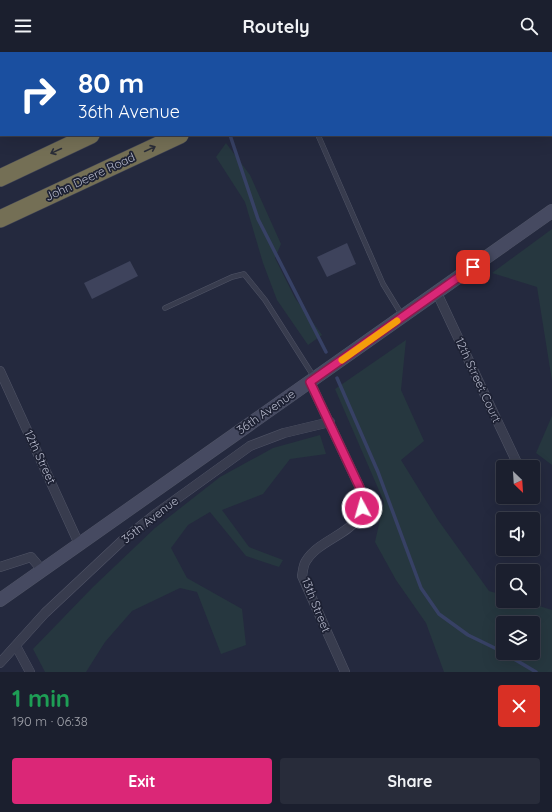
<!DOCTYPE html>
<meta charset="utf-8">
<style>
body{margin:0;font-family:Quicksand,sans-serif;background:#282c3a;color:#f1f3f6;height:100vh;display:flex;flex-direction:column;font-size:15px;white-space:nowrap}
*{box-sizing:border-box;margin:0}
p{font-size:13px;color:#a0a2aa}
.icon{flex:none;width:22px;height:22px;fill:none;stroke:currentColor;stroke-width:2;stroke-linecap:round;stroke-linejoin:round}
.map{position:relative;height:620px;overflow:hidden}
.side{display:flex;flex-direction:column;background:#1b1f2e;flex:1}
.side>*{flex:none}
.top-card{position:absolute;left:0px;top:0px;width:552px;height:84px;box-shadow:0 4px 16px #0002,0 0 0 1px #393d4a;background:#1a4fa0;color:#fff;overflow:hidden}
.needle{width:26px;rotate:155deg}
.controls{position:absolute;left:496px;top:408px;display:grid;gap:8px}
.controls a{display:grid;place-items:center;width:44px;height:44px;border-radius:4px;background:#1b1f2e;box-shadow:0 4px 16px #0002,0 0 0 1px #393d4a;font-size:20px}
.pin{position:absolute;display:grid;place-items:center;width:34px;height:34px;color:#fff;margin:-17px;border-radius:8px;box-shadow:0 2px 6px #0006}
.me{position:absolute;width:44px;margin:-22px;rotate:354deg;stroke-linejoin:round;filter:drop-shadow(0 0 3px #0008)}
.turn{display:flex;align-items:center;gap:14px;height:84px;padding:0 12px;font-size:18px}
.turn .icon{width:52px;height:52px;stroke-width:2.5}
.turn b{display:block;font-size:28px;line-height:34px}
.round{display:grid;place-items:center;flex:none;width:42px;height:42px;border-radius:4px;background:#282c3a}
.overview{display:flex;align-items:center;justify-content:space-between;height:68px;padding:0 12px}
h1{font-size:24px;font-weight:800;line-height:30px;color:#1e9e55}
.primary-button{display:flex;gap:8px;margin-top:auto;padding:8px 12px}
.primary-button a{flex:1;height:46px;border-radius:4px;background:#db2777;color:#fff;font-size:16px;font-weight:800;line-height:46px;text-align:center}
.primary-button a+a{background:#282c3a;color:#f1f3f6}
header{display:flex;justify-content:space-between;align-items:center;height:52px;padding:0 12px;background:#1b1f2e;font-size:18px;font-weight:800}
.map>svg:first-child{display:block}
</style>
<header><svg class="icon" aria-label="menu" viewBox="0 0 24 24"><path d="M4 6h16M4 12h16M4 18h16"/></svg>Routely<svg class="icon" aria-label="search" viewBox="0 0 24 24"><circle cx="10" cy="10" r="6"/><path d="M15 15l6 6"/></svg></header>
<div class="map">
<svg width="552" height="620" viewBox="0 0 552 620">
<rect width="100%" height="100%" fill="#24293e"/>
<g fill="#26373f" fill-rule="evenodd">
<path d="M0,0H135L136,1H1V21Z"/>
<path d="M149,0H218L216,1Z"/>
<path d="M226,91L250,123L281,192L275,206L295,246L322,283L308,293L277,248L263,211L245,150L216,105Z"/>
<path d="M552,177V329L537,235L492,221Z"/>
<path d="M406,288L401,338L424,389L401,408L438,468L489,539L503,543V549H523L552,558V620H444L426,571L396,528L375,490L384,450L335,337ZM503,571H533V601H503Z"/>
<path d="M552,364V413L536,401Z"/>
<path d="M320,383L326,402L290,407L263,442L222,458L249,495L283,508L279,515L246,504L210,460L188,473L171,496L187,526L242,557L246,593L221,602L197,540L180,536L132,559L105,590L86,620H45L33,597L93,535L155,476L220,425L273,396Z"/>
</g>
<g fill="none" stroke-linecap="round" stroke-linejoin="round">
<g stroke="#374165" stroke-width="3.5">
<path d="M185,0L186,1"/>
<path d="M230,83L258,167L326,300"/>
<path d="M337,326L378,420L421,536L439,562L468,583L503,600"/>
<path d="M504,601L536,620"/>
</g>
</g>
<g fill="#3e435c">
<path d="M347,191L356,212L327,225L317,205Z"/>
<path d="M130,209L138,224L92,247L84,231Z"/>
</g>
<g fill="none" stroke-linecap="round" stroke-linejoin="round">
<g stroke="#505466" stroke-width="5.5">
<g id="lane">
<path d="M318,83L383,232L402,263"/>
<path d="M165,256L232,225L244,222L265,248L314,325"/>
</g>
</g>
<g stroke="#505466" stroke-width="10">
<g id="street">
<path d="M437,241L519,415"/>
<path d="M0,319L79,492"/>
<path d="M310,330L360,436C375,480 323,481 306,509C303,513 303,520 302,524L345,620"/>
<path d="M0,515L31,505L42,518"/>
<path d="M16,594L30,620"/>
<path d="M0,611L45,561L124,487L157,461L250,394L284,381L330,370"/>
</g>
</g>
<g stroke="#505466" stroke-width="14">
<path id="secondary" d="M0,548L552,159"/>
</g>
<g stroke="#404456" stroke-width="18">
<g id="highway">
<path d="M271,1L273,0"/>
<path d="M358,1L361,0"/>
<path d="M0,126L91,83"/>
<path d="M0,167L180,83"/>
</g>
</g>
<use href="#lane" stroke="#383c4e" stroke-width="4.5"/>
<use href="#street" stroke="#383c4e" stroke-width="9"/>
<use href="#secondary" stroke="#464a61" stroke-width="13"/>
<use href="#highway" stroke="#746f55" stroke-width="17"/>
</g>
<defs><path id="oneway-shaft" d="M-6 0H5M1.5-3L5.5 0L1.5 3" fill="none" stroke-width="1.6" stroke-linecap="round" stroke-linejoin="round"/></defs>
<g stroke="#2a2d38">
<use href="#oneway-shaft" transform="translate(150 97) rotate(-25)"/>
<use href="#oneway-shaft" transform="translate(56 99) rotate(155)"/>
</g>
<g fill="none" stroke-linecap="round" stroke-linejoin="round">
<g stroke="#8e194d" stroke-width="10">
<path id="route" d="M362,456L364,448L360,436L310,330L473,215"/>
</g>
<use href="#route" stroke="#db2777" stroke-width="7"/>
<path stroke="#f59e0b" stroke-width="7" d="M342,308L397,269"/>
</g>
<g text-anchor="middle" stroke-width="3.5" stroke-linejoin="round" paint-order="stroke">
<g font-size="12" fill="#b4b7c9" stroke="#1d2133">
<text transform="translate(90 125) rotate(-25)" y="4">John Deere Road</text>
<text transform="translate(478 328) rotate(65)" y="4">12th Street Court</text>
<text transform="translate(266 360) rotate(-35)" y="4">36th Avenue</text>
<text transform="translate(40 405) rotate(65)" y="4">12th Street</text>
<text transform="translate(150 468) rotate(-38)" y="4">35th Avenue</text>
<text transform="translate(316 553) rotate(68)" y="4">13th Street</text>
</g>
</g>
</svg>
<div class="controls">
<a><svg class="needle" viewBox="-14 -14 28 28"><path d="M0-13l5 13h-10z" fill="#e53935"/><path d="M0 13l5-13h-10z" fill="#a0a2aa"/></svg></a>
<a><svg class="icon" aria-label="sound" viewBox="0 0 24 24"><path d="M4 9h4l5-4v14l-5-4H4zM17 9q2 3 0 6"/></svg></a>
<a><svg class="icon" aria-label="search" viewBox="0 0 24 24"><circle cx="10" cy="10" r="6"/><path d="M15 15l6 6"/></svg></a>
<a><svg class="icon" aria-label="layers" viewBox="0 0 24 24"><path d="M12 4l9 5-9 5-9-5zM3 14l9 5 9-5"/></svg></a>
</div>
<div class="pin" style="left:473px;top:215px;background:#d93025"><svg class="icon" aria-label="arrive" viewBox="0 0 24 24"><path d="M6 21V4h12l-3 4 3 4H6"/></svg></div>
<svg class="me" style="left:362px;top:456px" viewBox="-20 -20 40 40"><circle r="17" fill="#db2777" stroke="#fff" stroke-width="3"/><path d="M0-11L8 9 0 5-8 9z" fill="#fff"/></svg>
<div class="top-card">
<div class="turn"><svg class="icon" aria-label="right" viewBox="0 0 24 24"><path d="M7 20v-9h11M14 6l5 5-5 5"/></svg><div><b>80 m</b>36th Avenue</div></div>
</div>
</div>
<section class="side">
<div class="overview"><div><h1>1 min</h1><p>190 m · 06:38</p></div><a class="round" style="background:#d93025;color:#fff"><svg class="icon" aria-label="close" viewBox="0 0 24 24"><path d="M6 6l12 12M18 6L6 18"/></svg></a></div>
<div class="primary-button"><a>Exit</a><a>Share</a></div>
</section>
